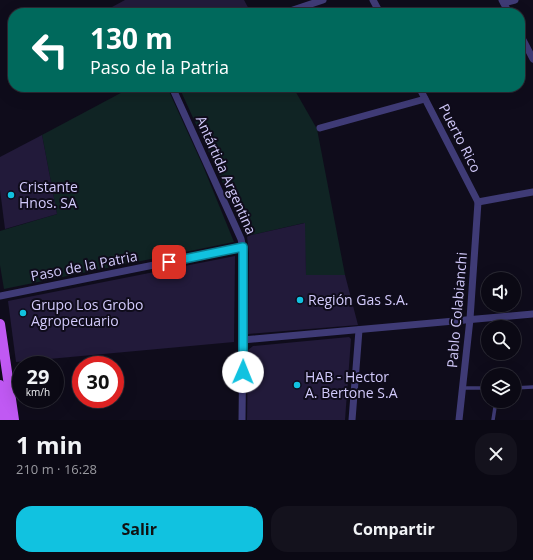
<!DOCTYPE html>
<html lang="es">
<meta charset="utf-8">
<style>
body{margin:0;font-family:"Open Sans",sans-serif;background:#14121d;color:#f1f3f6;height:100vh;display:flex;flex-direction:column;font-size:15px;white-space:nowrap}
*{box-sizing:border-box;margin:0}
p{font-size:13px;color:#9a9aa0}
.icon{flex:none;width:22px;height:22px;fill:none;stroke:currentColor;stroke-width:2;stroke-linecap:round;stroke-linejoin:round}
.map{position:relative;height:420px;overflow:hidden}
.details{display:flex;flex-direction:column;background:#0b0914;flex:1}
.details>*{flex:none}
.top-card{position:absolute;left:8px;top:8px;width:517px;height:84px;border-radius:16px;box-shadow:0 4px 16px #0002,0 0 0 1px #2b2a34;background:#00695c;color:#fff;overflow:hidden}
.controls{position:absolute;left:481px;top:272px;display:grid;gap:8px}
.controls a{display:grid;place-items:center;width:40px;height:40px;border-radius:50%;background:#0b0914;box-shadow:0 4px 16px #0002,0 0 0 1px #2b2a34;font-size:20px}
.speed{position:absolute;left:12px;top:356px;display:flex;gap:8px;font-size:20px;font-weight:700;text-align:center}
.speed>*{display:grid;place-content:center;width:52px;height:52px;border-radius:50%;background:#0b0914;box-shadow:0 4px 16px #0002,0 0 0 1px #2b2a34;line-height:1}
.speed small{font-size:10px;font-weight:400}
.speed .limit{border:6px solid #d22;background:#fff;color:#111}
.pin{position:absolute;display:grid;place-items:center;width:34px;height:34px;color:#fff;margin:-17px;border-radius:8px;box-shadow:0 2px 6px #0006}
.me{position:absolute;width:44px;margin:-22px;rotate:1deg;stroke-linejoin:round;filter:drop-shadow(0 0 3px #0008)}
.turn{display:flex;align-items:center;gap:14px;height:84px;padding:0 16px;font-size:18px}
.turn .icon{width:52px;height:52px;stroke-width:2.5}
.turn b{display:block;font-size:28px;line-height:34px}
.round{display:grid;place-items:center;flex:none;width:42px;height:42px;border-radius:16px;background:#14121d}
.summary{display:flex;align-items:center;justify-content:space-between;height:68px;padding:0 16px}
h1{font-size:24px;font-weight:700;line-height:30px}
.button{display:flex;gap:8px;margin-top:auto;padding:8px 16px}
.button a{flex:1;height:46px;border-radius:16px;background:#11c2e0;color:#111;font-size:16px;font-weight:700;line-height:46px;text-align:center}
.button a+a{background:#14121d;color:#f1f3f6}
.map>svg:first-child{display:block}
</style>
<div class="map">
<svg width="533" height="420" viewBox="0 0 533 420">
<rect width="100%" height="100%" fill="#0f0c1b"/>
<g fill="#102424">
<path d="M132,87H167L203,166L234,242L4,289L0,265V231L57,214L42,135Z"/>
<path d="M179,87H293L317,129L345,275H306L304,223L247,236Z"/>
</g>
<g fill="#221a3a">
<path d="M125,0H244L251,13H101Z"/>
<path d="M118,87H132L121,93Z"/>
<path d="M42,135L57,214L5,229L0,190V157Z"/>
<path d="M305,223L306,275H345L358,325L248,334L249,253L247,236Z"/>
<path d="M235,256L234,342L16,362L8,301Z"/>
<path d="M349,337L351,339L345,420H247L248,350L253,346Z"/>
</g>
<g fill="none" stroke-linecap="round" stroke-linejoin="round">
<g stroke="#3f3b76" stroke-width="3.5">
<path d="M463,388H488"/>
<path d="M514,388L533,387"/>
<path d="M493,420L496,401"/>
</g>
<g stroke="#3f3b76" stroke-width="7">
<path d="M373,0L380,13"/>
<path d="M502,0L509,13"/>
<path d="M504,3L515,0"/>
<path d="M284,13L323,0"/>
<path d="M520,34L533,59"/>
<path d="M172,87L241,239L244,253L242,420"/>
<path d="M419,87L478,202L470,319L459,420"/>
<path d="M320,128L425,99"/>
<path d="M478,202L533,192"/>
<path d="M0,296L243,247"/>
<path d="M243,340L533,314"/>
<path d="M352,420L359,330"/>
</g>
<g stroke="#c059f3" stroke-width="10">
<path d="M0,324L14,420"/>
<path d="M0,385L5,420"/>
</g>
</g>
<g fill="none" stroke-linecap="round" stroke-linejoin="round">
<g stroke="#0b7e92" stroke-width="10">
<path id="route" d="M169,262L243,247V372"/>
</g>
<use href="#route" stroke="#11c2e0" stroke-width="7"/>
</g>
<g fill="#11c2e0" stroke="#0f0c1b" stroke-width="1.5">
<circle cx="11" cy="195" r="4"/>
<circle cx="300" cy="300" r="4"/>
<circle cx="23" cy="313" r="4"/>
<circle cx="297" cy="385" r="4"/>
</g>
<g text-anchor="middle" stroke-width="4" stroke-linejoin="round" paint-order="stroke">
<g font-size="14" fill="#d2cafb" stroke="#0f0c1b">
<text transform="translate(460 138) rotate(63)" y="5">Puerto Rico</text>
<text transform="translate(226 175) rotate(66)" y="5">Antártida Argentina</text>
<text transform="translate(84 266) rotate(-11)" y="5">Paso de la Patria</text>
<text transform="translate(457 310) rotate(-85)" y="5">Pablo Colabianchi</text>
</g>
<g font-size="14" fill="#d2cafb" stroke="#0f0c1b" text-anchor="start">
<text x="19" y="192">Cristante<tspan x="19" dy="16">Hnos. SA</tspan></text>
<text x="308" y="305">Región Gas S.A.</text>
<text x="31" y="310">Grupo Los Grobo<tspan x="31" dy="16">Agropecuario</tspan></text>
<text x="305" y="382">HAB - Hector<tspan x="305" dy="16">A. Bertone S.A</tspan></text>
</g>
</g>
</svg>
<div class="controls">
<a><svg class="icon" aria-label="sound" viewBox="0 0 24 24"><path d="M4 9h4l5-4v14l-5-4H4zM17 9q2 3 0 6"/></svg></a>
<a><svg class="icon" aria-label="search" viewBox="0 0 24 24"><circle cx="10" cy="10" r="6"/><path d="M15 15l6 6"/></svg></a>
<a><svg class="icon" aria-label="layers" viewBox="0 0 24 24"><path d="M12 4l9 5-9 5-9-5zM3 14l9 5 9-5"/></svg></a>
</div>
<div class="speed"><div>29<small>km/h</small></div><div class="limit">30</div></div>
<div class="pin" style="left:169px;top:262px;background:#d93025"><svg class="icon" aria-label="arrive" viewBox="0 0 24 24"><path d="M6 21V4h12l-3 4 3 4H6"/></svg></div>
<svg class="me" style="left:243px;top:372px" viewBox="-20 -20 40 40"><circle r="19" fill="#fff"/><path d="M0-13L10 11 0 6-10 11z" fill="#11c2e0"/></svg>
<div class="top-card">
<div class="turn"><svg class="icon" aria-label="left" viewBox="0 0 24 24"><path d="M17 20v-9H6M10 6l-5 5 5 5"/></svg><div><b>130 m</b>Paso de la Patria</div></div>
</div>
</div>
<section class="details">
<div class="summary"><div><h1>1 min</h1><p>210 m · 16:28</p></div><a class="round"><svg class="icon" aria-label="close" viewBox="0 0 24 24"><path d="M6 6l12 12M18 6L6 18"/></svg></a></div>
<div class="button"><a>Salir</a><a>Compartir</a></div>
</section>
